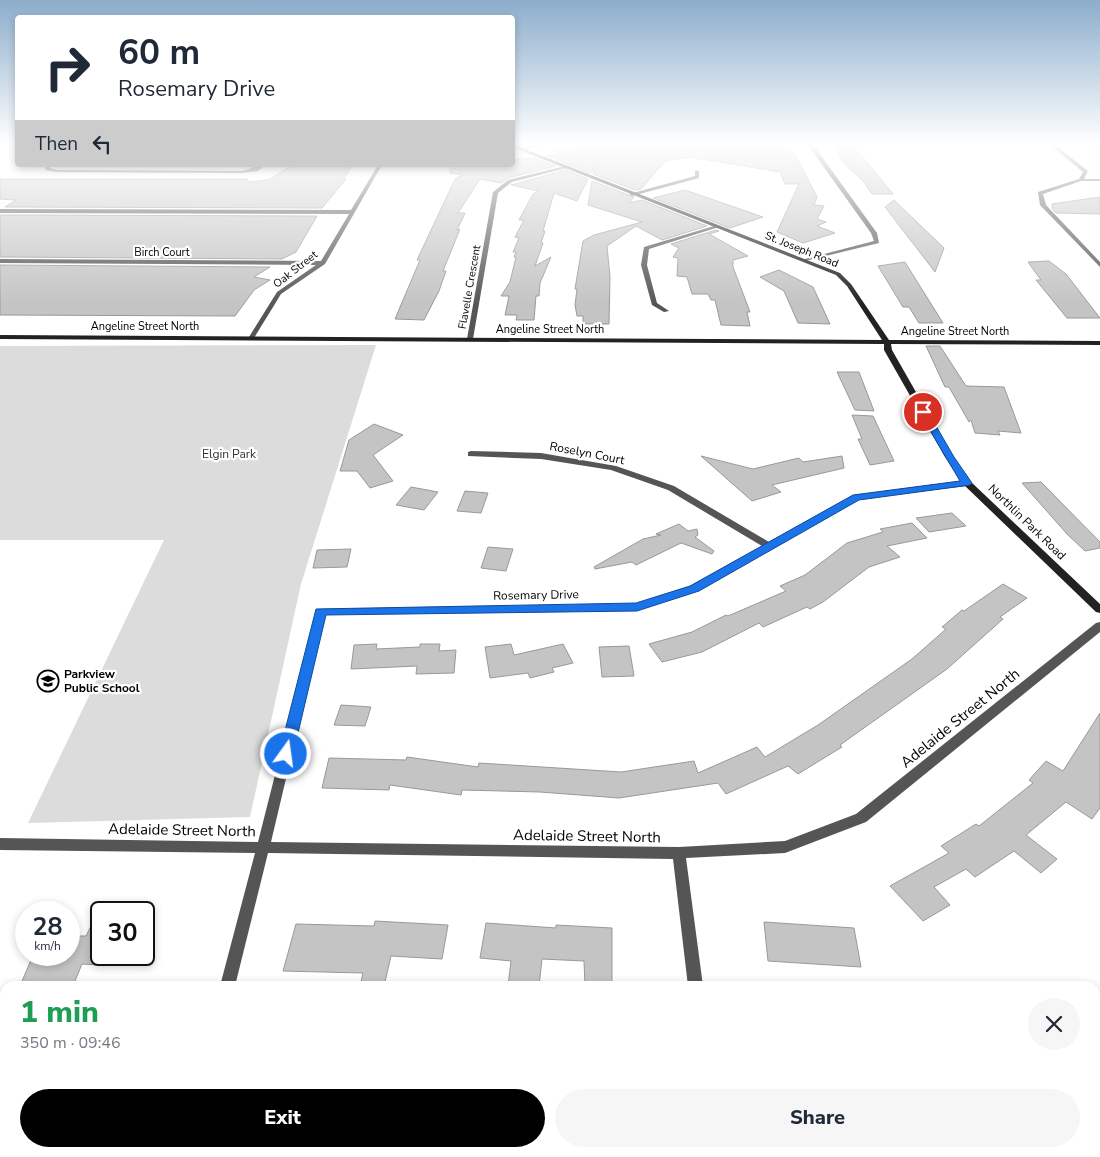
<!DOCTYPE html>
<meta charset="utf-8">
<style>
body{margin:0;font-family:"Nunito Sans",sans-serif;background:#f6f6f7;color:#1f2937;height:100vh;display:flex;flex-direction:column;font-size:19px;white-space:nowrap}
*{box-sizing:border-box;margin:0}
p{font-size:16px;color:#747a83}
.icon{flex:none;width:28px;height:28px;fill:none;stroke:currentColor;stroke-width:2;stroke-linecap:round;stroke-linejoin:round}
.map{position:relative;flex:1;overflow:hidden}
.panel{position:absolute;left:0px;top:981px;width:1100px;height:176px;display:flex;flex-direction:column;background:#fff;border-radius:15px 15px 0 0;box-shadow:0 2px 8px #0003}
.panel>*{flex:none}
.hud{position:absolute;left:15px;top:15px;width:500px;height:152px;border-radius:5px;box-shadow:0 2px 8px #0003;background:#fff;color:#1f2937;overflow:hidden}
.speed{position:absolute;left:15px;top:901px;display:flex;gap:10px;font-size:25px;font-weight:700;text-align:center}
.speed>*{display:grid;place-content:center;width:65px;height:65px;border-radius:50%;background:#fff;box-shadow:0 2px 8px #0003;line-height:1}
.speed small{font-size:12px;font-weight:400}
.speed .limit{border:2px solid #111;border-radius:8px;background:#fff;color:#111}
.pin{position:absolute;display:grid;place-items:center;width:42px;height:42px;color:#fff;margin:-21px;border:2px solid #fff;border-radius:50%;box-shadow:0 1px 5px #0007}
.me{position:absolute;width:55px;margin:-28px;rotate:14deg;stroke-linejoin:round;filter:drop-shadow(0 0 4px #0008)}
.turn{display:flex;align-items:center;gap:18px;height:105px;padding:0 20px;font-size:22px}
.turn .icon{width:65px;height:65px;stroke-width:2.5}
.turn b{display:block;font-size:35px;line-height:42px}
.then{display:flex;align-items:center;height:48px;padding:0 20px;background:#0003;gap:10px;font-size:19px}
.round{display:grid;place-items:center;flex:none;width:52px;height:52px;border-radius:26px;background:#f6f6f7}
.summary{display:flex;align-items:center;justify-content:space-between;height:85px;padding:0 20px}
h1{font-size:30px;font-weight:800;line-height:38px;color:#1e9e55}
.button{display:flex;gap:10px;margin-top:auto;padding:10px 20px}
.button a{flex:1;height:58px;border-radius:30px;background:#000;color:#fff;font-size:20px;font-weight:800;line-height:58px;text-align:center}
.button a+a{background:#f6f6f7;color:#1f2937}
.map>svg:first-child{display:block}
</style>
<div class="map">
<svg width="1100" height="1157" viewBox="0 0 1100 1157">
<rect width="100%" height="100%" fill="#fff"/>
<path fill="#dcdcdc" d="M376,345L301,584L250,817L28,823L164,540H0V346Z"/>
<g fill="#c4c4c4" stroke="#999">
<path d="M598,143H781L796,156L817,197L814,205L824,206L817,219L826,222L817,226L835,233L803,243L777,232L799,184H785L780,172L690,157L665,161L641,189L635,190L593,174L594,167L590,173L547,156L561,154L553,150Z"/>
<path d="M833,143H851L893,194H872L863,181L844,163Z"/>
<path d="M534,158L556,166L508,178L501,183L480,179L458,213H465L457,230L460,229L443,271H446L439,291L424,320L395,319L420,260H417L455,179L462,175L450,173V165H512V160Z"/>
<path d="M293,165H353L343,179H346L322,208L5,207L16,200L0,199V179H247L248,182L268,180Z"/>
<path d="M566,170L588,179L577,201L554,193L543,231H545L541,243H543L535,266L551,257L540,283L539,296H536L534,320H516L517,315H505L509,296H501L510,282L516,257H514L516,252H513L519,238L515,237L524,220H519L533,194L539,191L511,185Z"/>
<path d="M592,181L634,197L629,203L642,200L707,226L662,240L636,226L607,246L610,277L609,324H583V316H577L575,305L577,289H575L583,241L594,235L642,222L588,205Z"/>
<path d="M685,190L763,217L730,228L653,198Z"/>
<path d="M1100,197V214L1056,213L1053,210L1052,204Z"/>
<path d="M894,200L944,248L935,272L885,207Z"/>
<path d="M0,215L317,216L296,252L282,259L0,257Z"/>
<path d="M716,230L719,231L709,234L748,256L733,260V267L750,312H747L750,326L721,325L715,300H711L708,294H692L687,277L677,276L678,258L673,257L679,248L671,244Z"/>
<path d="M1049,261L1066,274L1100,318H1067L1036,280H1041L1028,262Z"/>
<path d="M905,262L918,283L943,323H919L909,307H903L878,266Z"/>
<path d="M0,265L270,267L254,277L270,280L254,290L235,316L0,315Z"/>
<path d="M779,270L813,287L830,324L798,323L784,291L760,277Z"/>
<path d="M926,346H940L966,386L1004,387L1021,433L998,431L1000,435L975,433L971,420L969,422L949,387H945Z"/>
<path d="M837,372H859L874,411L855,410Z"/>
<path d="M852,415L873,416L894,461L870,465L858,439H862Z"/>
<path d="M374,424L403,435L373,455L393,481L370,488L357,471H340L349,440Z"/>
<path d="M701,456L753,469L799,458L803,462L842,456L844,468L772,485L781,492L752,501Z"/>
<path d="M1041,482L1100,542V548L1085,551L1067,534L1022,483Z"/>
<path d="M411,487L438,492L424,510L396,505Z"/>
<path d="M465,491L488,493L481,513L457,511Z"/>
<path d="M952,513L966,526L929,532L916,518Z"/>
<path d="M912,523L927,538L887,546L900,557L869,567L823,602L810,609L807,607L763,627L759,623L702,652L662,662L649,644L692,632L726,615L728,616L786,591L780,586L805,575L847,543L883,532L880,529Z"/>
<path d="M679,524L688,531L697,529L698,535L695,537L714,551L712,554L681,543L636,565L632,562L595,569L594,567L643,539L661,535L656,534Z"/>
<path d="M488,547L513,549L506,571L481,568Z"/>
<path d="M351,549L347,567L313,568L317,550Z"/>
<path d="M1003,584L1027,598L1000,617L1003,619L947,669L840,745L842,747L798,774L788,766L726,794L718,783L619,798L540,792L462,790L461,795L390,785L389,790L322,788L329,758L406,760L407,757L478,767L479,763L621,772L694,761L698,773L757,747L765,757L818,725L912,659L946,629L942,627L962,610L964,611Z"/>
<path d="M377,644L376,649L420,647V644H440L439,651L456,650L454,673L416,674L417,666L351,669L354,645Z"/>
<path d="M511,644L514,655L563,644L573,663L552,668L554,672L530,678L528,673L490,678L485,647Z"/>
<path d="M629,646L634,676L602,677L599,647Z"/>
<path d="M341,705L371,707L365,726L334,725Z"/>
<path d="M1100,713V808L1092,819L1066,802L1026,835L1057,859L1041,873L1014,851L975,877L966,869L934,887L950,905L923,921L890,886L949,853L941,846L976,824L979,826L1033,783L1029,780L1046,761L1063,771Z"/>
<path d="M101,906V965L82,964L73,986H20L33,955H69V936H86Z"/>
<path d="M375,921L448,925L442,959L391,956L384,986H360L363,973L283,971L296,924L374,926Z"/>
<path d="M764,922L854,928L861,967L768,961Z"/>
<path d="M486,923L556,928V925L612,928V986H585L584,961L542,959L539,986H508L511,961L480,958Z"/>
</g>
<g fill="none" stroke-linecap="round" stroke-linejoin="round">
<g fill="#555" fill-rule="evenodd">
<path d="M540,143H550L522,150L520,149Z"/>
<path d="M804,143H810L814,146L877,233L879,243L805,261V259L874,241L871,233L810,148Z"/>
<path d="M1048,143H1053L1088,171L1084,179H1100V181H1081L1043,194L1046,205L1100,262V267L1040,205L1038,192L1079,179L1083,172Z"/>
<path d="M44,165H48L50,168L56,170L242,171C250,169 258,165 265,165L258,171L242,173L56,172L46,170Z"/>
<path d="M378,165H382L325,264L281,294L254,338L249,337L277,292L316,265L0,263V259L321,261L349,214L0,213V209L351,210Z"/>
<path d="M565,166L567,168L512,182L498,193L473,339L468,340L467,339L493,192L508,180Z"/>
<path d="M695,170L699,171V178L632,196L629,194L695,176Z"/>
<path d="M714,226L719,227L649,249L647,265L657,303L669,311L664,312L652,305L641,265L644,247Z"/>
<path d="M471,451L541,453L616,466L674,486L769,542L854,495L967,480L971,483L967,486L859,499L698,590L637,610L325,614L271,842L679,847L785,841L856,814L1096,623L1100,622V632L866,822L785,853L686,858L703,986H688L673,859L268,853L235,986H220L255,853L0,850V838L258,842L317,609L636,604L690,586L762,546L668,490L611,470L541,459L468,456V452Z"/>
<path d="M174,1152H192L191,1157H173Z"/>
<rect x="709" y="1152" width="18" height="5"/>
</g>
<path fill="#222" fill-rule="evenodd" d="M512,144L840,273L851,284L889,340L1100,341V345L891,344L892,350L953,457L970,481L1100,604V613L1096,612L964,485L945,457L884,350V344L0,339V335L882,340L847,286L836,275L512,147Z"/>
</g>
<linearGradient id="sky" x2="0" y2="1"><stop stop-color="#8cadcc"/><stop offset="0.47" stop-color="#fff"/><stop offset="1" stop-color="#fff" stop-opacity="0"/></linearGradient>
<rect width="1100" height="305" fill="url(#sky)"/>
<path fill="#1a73e8" stroke="#114b97" d="M923,409L928,412L954,457L972,483L970,485L859,500L699,591L637,611L326,615L293,754L291,758H281L279,754L316,609L636,603L690,586L853,495L960,481L919,412Z"/>
<defs>
<g id="school-ring" transform="scale(1.125)"><circle r="9.5" fill="#fff" stroke="#000" stroke-width="1.5"/><path d="M0-5L7-2L0 1L-7-2ZM-4 1L0 2.5L4 1V4Q0 6-4 4Z" fill="#000"/></g>
</defs>
<g fill-rule="evenodd">
<use href="#school-ring" x="48" y="681"/>
</g>
<g text-anchor="middle" stroke-width="4.5" stroke-linejoin="round" paint-order="stroke">
<g font-size="11" fill="#000" stroke="#fff">
<text transform="translate(802 249) rotate(22)" y="4">St. Joseph Road</text>
<text x="162" y="256">Birch Court</text>
<text transform="translate(295 269) rotate(-38)" y="4">Oak Street</text>
<text transform="translate(469 287) rotate(-80)" y="4">Flavelle Crescent</text>
<text x="145" y="330">Angeline Street North</text>
<text x="550" y="333">Angeline Street North</text>
<text x="955" y="335">Angeline Street North</text>
</g>
<g font-size="12" fill="#000" stroke="#fff">
<text transform="translate(587 453) rotate(11)" y="4">Roselyn Court</text>
<text transform="translate(1027 522) rotate(44)" y="4">Northlin Park Road</text>
<text transform="translate(536 595) rotate(-1)" y="4">Rosemary Drive</text>
</g>
<g font-size="12" fill="#333" stroke="#fff">
<text x="229" y="458">Elgin Park</text>
</g>
<g font-size="12" font-weight="bold" fill="#000" stroke="#fff" text-anchor="start">
<text x="64" y="678">Parkview<tspan x="64" dy="14">Public School</tspan></text>
</g>
<g font-size="15" fill="#000" stroke="#fff">
<text transform="translate(960 718) rotate(-39)" y="5">Adelaide Street North</text>
<text transform="translate(182 830) rotate(1)" y="5">Adelaide Street North</text>
<text transform="translate(587 836) rotate(1)" y="5">Adelaide Street North</text>
</g>
</g>
</svg>
<div class="speed"><div>28<small>km/h</small></div><div class="limit">30</div></div>
<div class="pin" style="left:923px;top:412px;background:#d93025"><svg class="icon" aria-label="arrive" viewBox="0 0 24 24"><path d="M6 21V4h12l-3 4 3 4H6"/></svg></div>
<svg class="me" style="left:286px;top:754px" viewBox="-20 -20 40 40"><circle r="17" fill="#1a73e8" stroke="#fff" stroke-width="3"/><path d="M0-11L8 9 0 5-8 9z" fill="#fff"/></svg>
<div class="hud">
<div class="turn"><svg class="icon" aria-label="right" viewBox="0 0 24 24"><path d="M7 20v-9h11M14 6l5 5-5 5"/></svg><div><b>60 m</b>Rosemary Drive</div></div>
<div class="then">Then<svg class="icon" aria-label="left" viewBox="0 0 24 24"><path d="M17 20v-9H6M10 6l-5 5 5 5"/></svg></div>
</div>
<section class="panel">
<div class="summary"><div><h1>1 min</h1><p>350 m · 09:46</p></div><a class="round"><svg class="icon" aria-label="close" viewBox="0 0 24 24"><path d="M6 6l12 12M18 6L6 18"/></svg></a></div>
<div class="button"><a>Exit</a><a>Share</a></div>
</section>
</div>
